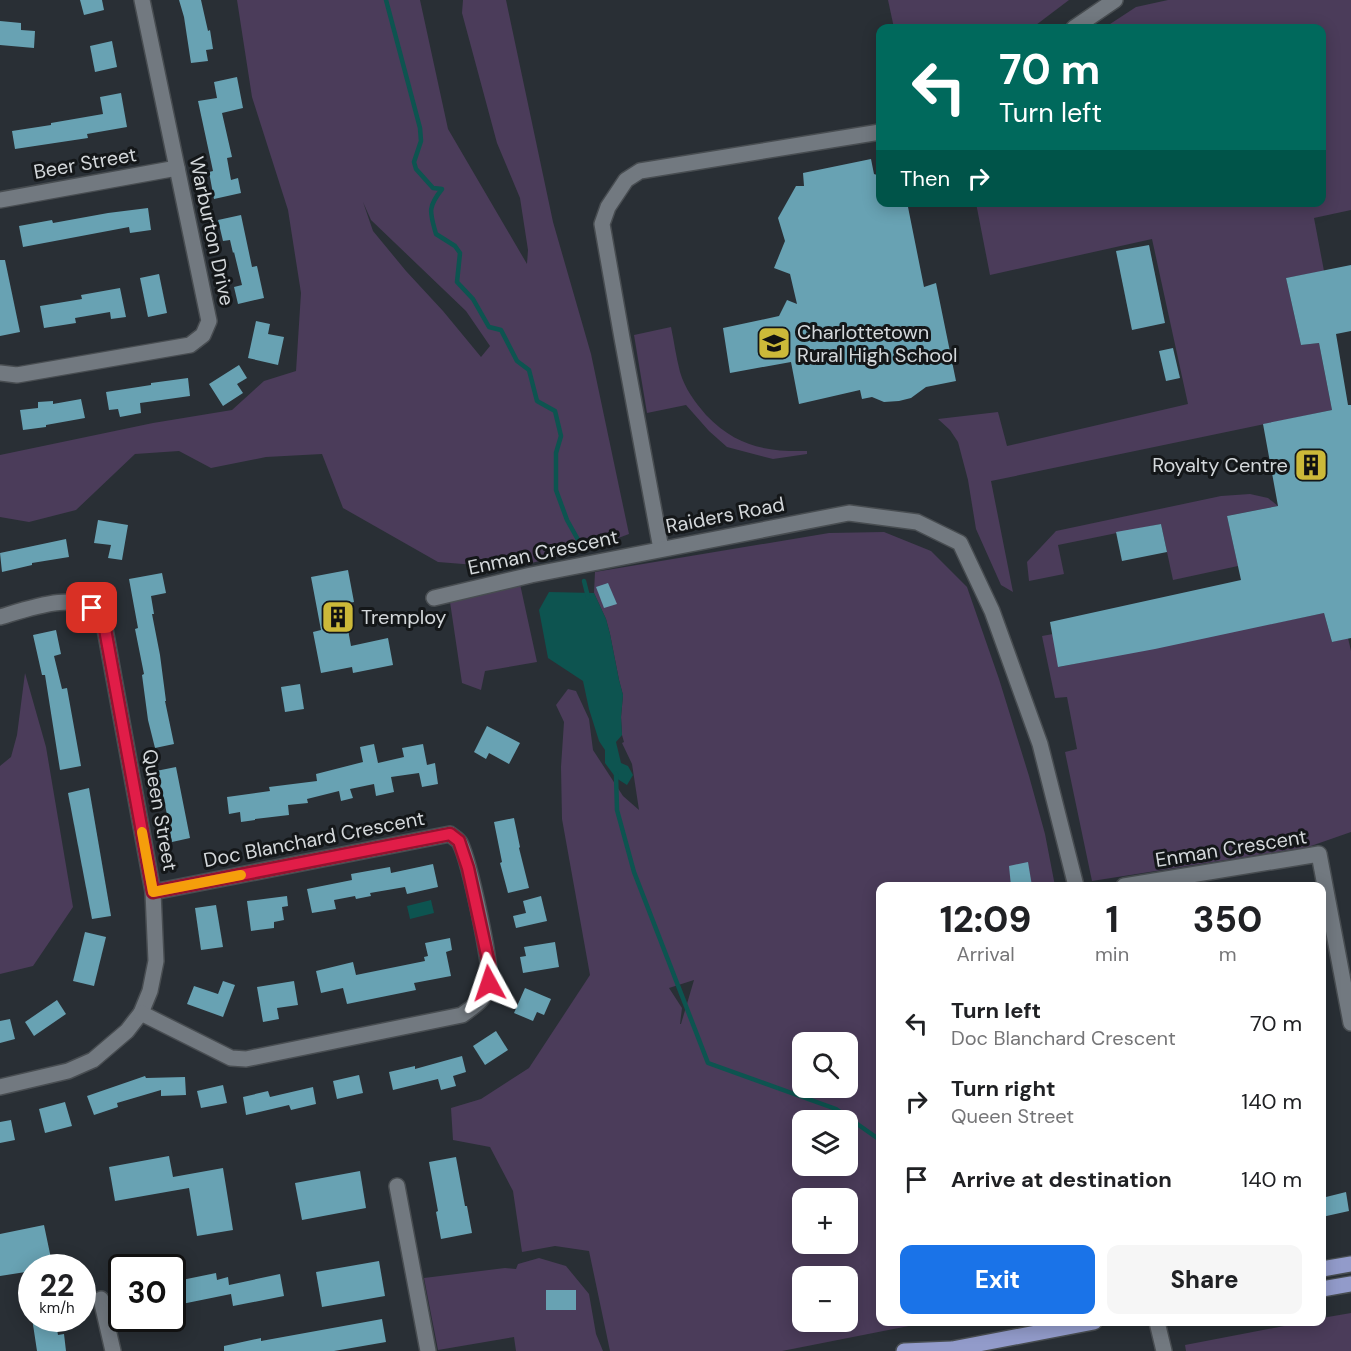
<!DOCTYPE html>
<meta charset="utf-8">
<style>
body{margin:0;font-family:"DM Sans",sans-serif;background:#f6f6f6;color:#202124;height:100vh;display:flex;flex-direction:column;font-size:22px;white-space:nowrap}
*{box-sizing:border-box;margin:0}
p{font-size:20px;color:#757577}
.icon{flex:none;width:33px;height:33px;fill:none;stroke:currentColor;stroke-width:2;stroke-linecap:round;stroke-linejoin:round}
.map{position:relative;flex:1;overflow:hidden}
.side{position:absolute;left:876px;top:882px;width:450px;height:444px;display:flex;flex-direction:column;background:#fff;border-radius:12px;box-shadow:0 3px 15px #0003}
.side>*{flex:none}
.hud{position:absolute;left:876px;top:24px;width:450px;height:183px;border-radius:12px;box-shadow:0 3px 15px #0003;background:#00695c;color:#fff;overflow:hidden}
.buttons{position:absolute;left:792px;top:1032px;display:grid;gap:12px}
.buttons a{display:grid;place-items:center;width:66px;height:66px;border-radius:12px;background:#fff;box-shadow:0 3px 15px #0003;font-size:30px}
.speed{position:absolute;left:18px;top:1254px;display:flex;gap:12px;font-size:30px;font-weight:700;text-align:center}
.speed>*{display:grid;place-content:center;width:78px;height:78px;border-radius:50%;background:#fff;box-shadow:0 3px 15px #0003;line-height:1}
.speed small{font-size:15px;font-weight:400}
.speed .limit{border:3px solid #111;border-radius:9px;background:#fff;color:#111}
.pin{position:absolute;display:grid;place-items:center;width:51px;height:51px;color:#fff;margin:-26px;border-radius:12px;box-shadow:0 3px 9px #0006}
.me{position:absolute;width:66px;margin:-33px;rotate:355deg;stroke-linejoin:round;filter:drop-shadow(0 0 4px #0008)}
.turn{display:flex;align-items:center;gap:21px;height:126px;padding:0 24px;font-size:27px}
.turn .icon{width:78px;height:78px;stroke-width:2.5}
.turn b{display:block;font-size:42px;line-height:51px}
.then{display:flex;align-items:center;height:57px;padding:0 24px;background:#0003;gap:12px;font-size:22px}
.eta{display:flex;justify-content:space-evenly;align-items:center;height:102px;text-align:center}
.eta b{font-size:36px;font-weight:800;line-height:42px}
.cta{display:flex;gap:12px;margin-top:auto;padding:12px 24px}
.cta a{flex:1;height:69px;border-radius:12px;background:#1a73e8;color:#fff;font-size:24px;font-weight:800;line-height:69px;text-align:center}
.cta a+a{background:#f6f6f6;color:#202124}
ul{padding:0;list-style:none}
li{display:flex;align-items:center;gap:18px;height:78px;padding:0 24px}
li div{flex:1}
li b{display:block;font-size:22px}
li em{font-style:normal}
.map>svg:first-child{display:block}
</style>
<div class="map">
<svg width="1351" height="1351" viewBox="0 0 1351 1351">
<rect width="100%" height="100%" fill="#292f35"/>
<g fill="#4b3c5a" fill-rule="evenodd">
<path d="M237,0H420L448,129L527,264L528,250L520,198L497,143L462,13L463,0H506L553,222L591,354L629,534L594,547L512,568L438,562L343,508L322,454L266,457L211,468L179,451L135,454L76,510L29,522L0,517V455L153,423L232,410L264,381L296,371L301,293L288,210L252,97ZM363,202L371,220L466,311L490,346L481,357L443,311L406,271L373,231Z"/>
<path d="M888,0H1069L1032,28H894Z"/>
<path d="M1168,0H1351V210L1314,218L1324,271L1286,278L1301,345L1319,343L1332,410L991,481L1013,592L1001,585L976,529L968,480L958,442L950,430L938,419L998,412L1007,446L1188,404L1152,239L990,275L976,203L1322,202V28H1104L1136,7Z"/>
<path d="M671,327C674,341 676,357 680,372C685,389 695,402 706,415C736,446 765,452 807,451V454L773,459L727,447L709,431L686,405L647,413L634,335Z"/>
<path d="M1250,494L1268,498L1278,506L1227,516L1238,566L1173,580L1161,524L1058,545L1064,574L1029,581L1027,562L1056,531L1221,496Z"/>
<path d="M884,532L931,551L967,587L999,679L1029,776L1045,834L1055,886H880V1322H929L782,1351H610L589,1251L555,1246L522,1252L513,1191L490,1147L453,1140L451,1108L481,1099L529,1068L590,975L562,819L561,767L564,722L556,705L568,689L576,691L589,719L593,750L623,796L639,810L632,764L622,743L624,742L622,735L621,717L623,695L619,680L610,634L606,619L594,593L595,572L829,533ZM694,980L681,1024H680L682,1008L669,988ZM802,1042H848V1088H802ZM802,1120H848V1166H802ZM802,1198H848V1244H802ZM802,1276H848V1322H802Z"/>
<path d="M520,584L537,662L485,671L481,690L462,683L450,602Z"/>
<path d="M1324,613L1332,642L1348,638L1351,651V832L1308,847L1092,881L1065,752L1077,749L1067,697L1055,698L1042,636L1053,634L1059,667Z"/>
<path d="M25,673L46,747L73,907L33,966L0,974V766L11,757L17,735Z"/>
<path d="M539,1258L566,1266L589,1294L596,1334L603,1351H516L514,1337L438,1350L424,1278L505,1268L516,1269L518,1264Z"/>
<path d="M1351,1313V1351H1186L1185,1345L1305,1322H1322V1318Z"/>
</g>
<g fill="#0d5450">
<path d="M549,592L594,593L606,619L610,634L619,680L623,695L621,717L622,735L616,742L621,763L628,766L633,775L627,785L616,778L605,763V750L599,741L589,709L583,681L548,658L539,610Z"/>
<path d="M431,900L434,913L410,919L407,906Z"/>
</g>
<g fill="none" stroke-linecap="round" stroke-linejoin="round">
<g stroke="#0d5450" stroke-width="4.5">
<path d="M386,0L420,128L421,141L414,162L416,169L433,188L442,189C427,208 430,212 436,234L455,246L460,253L457,282L473,299L489,327L501,330L517,361L529,370L537,401L555,411L561,436L556,453V490L567,520L581,545"/>
<path d="M584,581L588,597"/>
<path d="M616,774L617,810L634,872L708,1063L836,1109L880,1140"/>
</g>
</g>
<g fill="#68a2b3">
<path d="M80,0H102L104,10L84,15Z"/>
<path d="M179,0H201L208,31L210,30L213,49L206,50L208,61L191,63L184,17Z"/>
<path d="M0,21L21,23V30L35,31L34,48L0,45Z"/>
<path d="M112,41L117,67L95,72L90,46Z"/>
<path d="M237,77L243,108L222,113L232,157L227,158L231,180L238,178L241,193L214,199L209,172L213,171L198,101L217,98L214,82Z"/>
<path d="M121,93L127,127L87,134L88,138L15,149L12,131L51,125V123L103,114L100,97Z"/>
<path d="M871,159L874,174L880,176V202H907L924,287L936,283L956,381L926,387L911,398L899,401L884,402L872,397L862,399L860,390L799,404L791,362L730,373L723,328L779,316L787,300L797,304L790,274L774,268L785,241L778,218L796,186H804L803,173Z"/>
<path d="M148,208L151,230L130,233L129,227L23,247L19,226L52,220L53,223L108,213Z"/>
<path d="M241,215L252,267L257,266L264,298L238,304L234,287L242,285L234,252L233,253L230,240L223,241L218,220Z"/>
<path d="M1149,245L1165,323L1132,330L1116,251Z"/>
<path d="M0,260H5L20,332L0,336Z"/>
<path d="M1351,265V331L1336,334L1348,405H1351V638L1332,642L1324,613L1155,649L1058,667L1050,622L1241,580L1227,516L1278,506L1263,424L1332,410L1319,343L1301,345L1286,278Z"/>
<path d="M159,274L167,313L148,317L140,278Z"/>
<path d="M120,288L126,317L111,319L110,312L75,318L76,323L44,328L40,306L82,299L81,295Z"/>
<path d="M256,321L270,324L268,334L284,337L278,365L248,358Z"/>
<path d="M1173,348L1180,378L1166,381L1159,351Z"/>
<path d="M239,365L247,378L237,384L243,393L223,406L209,384Z"/>
<path d="M188,378L190,396L140,403L141,413L120,417L118,409L109,410L106,392L151,385V383Z"/>
<path d="M81,399L85,418L46,425V427L23,430L20,410L38,408V402L53,401V404Z"/>
<path d="M98,520L128,525L122,560L108,558L111,545L94,543Z"/>
<path d="M1161,524L1167,552L1122,561L1116,532Z"/>
<path d="M66,539L69,557L32,563V565L2,572L0,553Z"/>
<path d="M348,570L354,602L349,603L353,623L347,624L351,646L388,638L393,665L353,673L352,667L321,673L313,632L321,630L311,577Z"/>
<path d="M162,573L166,593L151,596L154,614H152L160,655L166,701H165L174,744L155,748L148,720L142,675L144,674L135,629L138,628L129,579Z"/>
<path d="M608,583L617,604L604,608L596,587Z"/>
<path d="M56,630L61,654L54,656L62,689L67,688L81,766L60,770L45,675H42L33,635Z"/>
<path d="M300,684L304,709L285,712L281,687Z"/>
<path d="M487,726L520,743L509,764L489,753L486,759L474,752Z"/>
<path d="M374,744L378,763L404,757L402,748L423,744L427,765L435,763L438,784L422,787L419,773L391,777L394,792L376,796L374,784L350,789L353,798L341,801L339,791L307,799L308,803L288,805L289,815L255,819V820L241,822L240,812L229,814L227,797L270,791L269,787L317,781L316,774L363,762L360,747Z"/>
<path d="M176,767L190,838L172,842L164,799L156,771Z"/>
<path d="M89,788L111,916L92,919L68,793Z"/>
<path d="M514,818L520,847L519,848L529,888L508,893L500,863L502,862L494,822Z"/>
<path d="M1028,862L1032,886H1011L1009,866Z"/>
<path d="M433,864L438,887L407,894L405,887L370,893L371,896L356,899L355,896L334,900L336,909L312,913L307,889L352,880L351,874L390,867L391,873Z"/>
<path d="M287,896L288,906L282,907L284,920L274,922V928L251,931L247,901Z"/>
<path d="M541,896L547,921L516,928L513,916L526,913L523,901Z"/>
<path d="M216,905L223,947L201,950L195,908Z"/>
<path d="M85,932L106,937L94,986L73,981Z"/>
<path d="M450,938L452,950L446,952L451,976L414,983L416,990L347,1004L343,988L321,993L316,971L353,962L356,975L425,961L424,957L428,956L425,943Z"/>
<path d="M555,942L559,967L523,973L520,957L526,956L524,947Z"/>
<path d="M223,981L235,985L223,1017L187,1004L194,986L218,994Z"/>
<path d="M294,981L298,1005L277,1008L279,1019L263,1022L257,987Z"/>
<path d="M525,988L551,999L544,1015L537,1012L533,1021L514,1013Z"/>
<path d="M57,1000L66,1014L34,1036L25,1022Z"/>
<path d="M10,1019L15,1039L0,1043V1021Z"/>
<path d="M496,1031L508,1050L485,1065L473,1046Z"/>
<path d="M462,1056L466,1072L453,1076L456,1086L441,1090L438,1079L393,1090L389,1072L415,1066V1069Z"/>
<path d="M359,1075L363,1093L337,1099L333,1081Z"/>
<path d="M145,1076L146,1078L185,1077L186,1095L161,1096V1090L117,1103L118,1107L94,1115L87,1096Z"/>
<path d="M223,1085L227,1103L201,1108L197,1091Z"/>
<path d="M313,1087L316,1104L291,1110L289,1105L246,1115L243,1097L268,1091L270,1097Z"/>
<path d="M65,1102L72,1126L45,1133L39,1109Z"/>
<path d="M11,1120L15,1140L0,1143V1122Z"/>
<path d="M169,1156L173,1177L223,1168L233,1230L197,1236L189,1188L115,1201L109,1167Z"/>
<path d="M456,1157L465,1206H467L472,1233L441,1239L436,1212L438,1211L429,1162Z"/>
<path d="M360,1171L366,1208L302,1220L295,1183Z"/>
<path d="M1346,1192L1349,1211L1322,1217V1198Z"/>
<path d="M44,1225L53,1268H32V1271L0,1276V1234Z"/>
<path d="M379,1261L385,1296L322,1307L316,1272Z"/>
<path d="M216,1273L217,1280L228,1277L229,1285L280,1274L284,1296L233,1306L231,1294L172,1306V1282Z"/>
<rect x="546" y="1290" width="30" height="20"/>
<path d="M32,1318H52L53,1324H56L58,1335L64,1334L66,1351H37Z"/>
<path d="M382,1319L386,1342L334,1351H224V1346L261,1338V1341Z"/>
</g>
<g fill="none" stroke-linecap="round" stroke-linejoin="round">
<g stroke="#484d51" stroke-width="18">
<g id="street">
<path d="M1074,28L1115,0"/>
<path d="M0,200L177,168"/>
<path d="M0,373L17,375L190,345L203,335L209,321L142,0"/>
<path d="M661,549L622,338L602,224L608,207L626,180L640,171L880,132"/>
<path d="M434,598L531,575L849,513L917,522L960,543L992,611L1040,744L1076,886"/>
<path d="M0,617C24,610 82,588 101,615C103,619 104,625 105,629L153,892L156,961L150,991L141,1013L127,1031L93,1060L68,1071L0,1087"/>
<path d="M1124,886L1319,854L1351,1023"/>
<path d="M141,1013L231,1058L246,1059L462,1015C474,1006 485,1000 489,985C493,968 469,860 460,843C458,839 453,837 450,834L153,892"/>
<path d="M397,1186L428,1351"/>
<path d="M101,1299L113,1351"/>
<path d="M1157,1322L1164,1351"/>
</g>
</g>
<g stroke="#484d51" stroke-width="18">
<g id="primary">
<path d="M1322,1269L1351,1264"/>
<path d="M1322,1289L1351,1284"/>
<path d="M904,1351L952,1349L1094,1322"/>
</g>
</g>
<use href="#street" stroke="#727980" stroke-width="15"/>
<use href="#primary" stroke="#929bca" stroke-width="15"/>
</g>
<g fill="none" stroke-linecap="round" stroke-linejoin="round">
<g stroke="#92132f" stroke-width="15">
<path id="route" d="M92,608L101,615L105,629L153,892L450,834L459,841L468,868L489,964V983"/>
</g>
<use href="#route" stroke="#e11d48" stroke-width="10"/>
<path stroke="#f59e0b" stroke-width="10" d="M142,832L153,892L241,875"/>
</g>
<defs>
<g id="school-square" transform="scale(1.725)"><rect x="-9" y="-9" width="18" height="18" rx="4" fill="#ccb939" stroke="#141719"/><path d="M0-5L7-2L0 1L-7-2ZM-4 1L0 2.5L4 1V4Q0 6-4 4Z" fill="#111"/></g>
<g id="building-square" transform="scale(1.725)"><rect x="-9" y="-9" width="18" height="18" rx="4" fill="#ccb939" stroke="#141719"/><path d="M-4-6H4V6H1V3H-1V6H-4ZM-2.5-4.3h1.7v1.8h-1.7ZM.8-4.3h1.7v1.8H.8ZM-2.5-1h1.7V.8h-1.7ZM.8-1h1.7V.8H.8Z" fill="#111"/></g>
</defs>
<g fill-rule="evenodd">
<use href="#school-square" x="774" y="343"/>
<use href="#building-square" x="1311" y="465"/>
<use href="#building-square" x="338" y="617"/>
</g>
<g text-anchor="middle" stroke-width="6" stroke-linejoin="round" paint-order="stroke">
<g font-size="20" fill="#d4d8db" stroke="#141719">
<text transform="translate(85 163) rotate(-10)" y="7">Beer Street</text>
<text transform="translate(212 231) rotate(78)" y="7">Warburton Drive</text>
<text transform="translate(725 515) rotate(-11)" y="7">Raiders Road</text>
<text transform="translate(543 552) rotate(-12)" y="7">Enman Crescent</text>
<text transform="translate(160 810) rotate(80)" y="7">Queen Street</text>
<text transform="translate(314 839) rotate(-11)" y="7">Doc Blanchard Crescent</text>
<text transform="translate(1231 848) rotate(-9)" y="7">Enman Crescent</text>
</g>
<g font-size="20" fill="#d4d8db" stroke="#141719" text-anchor="start">
<text x="797" y="339">Charlottetown<tspan x="797" dy="23">Rural High School</tspan></text>
<text x="1288" y="472" text-anchor="end">Royalty Centre</text>
<text x="361" y="624">Tremploy</text>
</g>
</g>
</svg>
<div class="buttons">
<a><svg class="icon" aria-label="search" viewBox="0 0 24 24"><circle cx="10" cy="10" r="6"/><path d="M15 15l6 6"/></svg></a>
<a><svg class="icon" aria-label="layers" viewBox="0 0 24 24"><path d="M12 4l9 5-9 5-9-5zM3 14l9 5 9-5"/></svg></a>
<a>+</a>
<a>−</a>
</div>
<div class="speed"><div>22<small>km/h</small></div><div class="limit">30</div></div>
<div class="pin" style="left:92px;top:608px;background:#d93025"><svg class="icon" aria-label="arrive" viewBox="0 0 24 24"><path d="M6 21V4h12l-3 4 3 4H6"/></svg></div>
<svg class="me" style="left:489px;top:983px" viewBox="-20 -20 40 40"><path d="M0-17L14 15 0 8-14 15z" fill="#e11d48" stroke="#fff" stroke-width="4"/></svg>
<div class="hud">
<div class="turn"><svg class="icon" aria-label="left" viewBox="0 0 24 24"><path d="M17 20v-9H6M10 6l-5 5 5 5"/></svg><div><b>70 m</b>Turn left</div></div>
<div class="then">Then<svg class="icon" aria-label="right" viewBox="0 0 24 24"><path d="M7 20v-9h11M14 6l5 5-5 5"/></svg></div>
</div>
<section class="side">
<div class="eta">
<div><b>12:09</b><p>Arrival</p></div>
<div><b>1</b><p>min</p></div>
<div><b>350</b><p>m</p></div>
</div>
<ul>
<li><svg class="icon" aria-label="left" viewBox="0 0 24 24"><path d="M17 20v-9H6M10 6l-5 5 5 5"/></svg><div><b>Turn left</b><p>Doc Blanchard Crescent</p></div><em>70 m</em></li>
<li><svg class="icon" aria-label="right" viewBox="0 0 24 24"><path d="M7 20v-9h11M14 6l5 5-5 5"/></svg><div><b>Turn right</b><p>Queen Street</p></div><em>140 m</em></li>
<li><svg class="icon" aria-label="arrive" viewBox="0 0 24 24"><path d="M6 21V4h12l-3 4 3 4H6"/></svg><div><b>Arrive at destination</b></div><em>140 m</em></li>
</ul>
<div class="cta"><a>Exit</a><a>Share</a></div>
</section>
</div>
